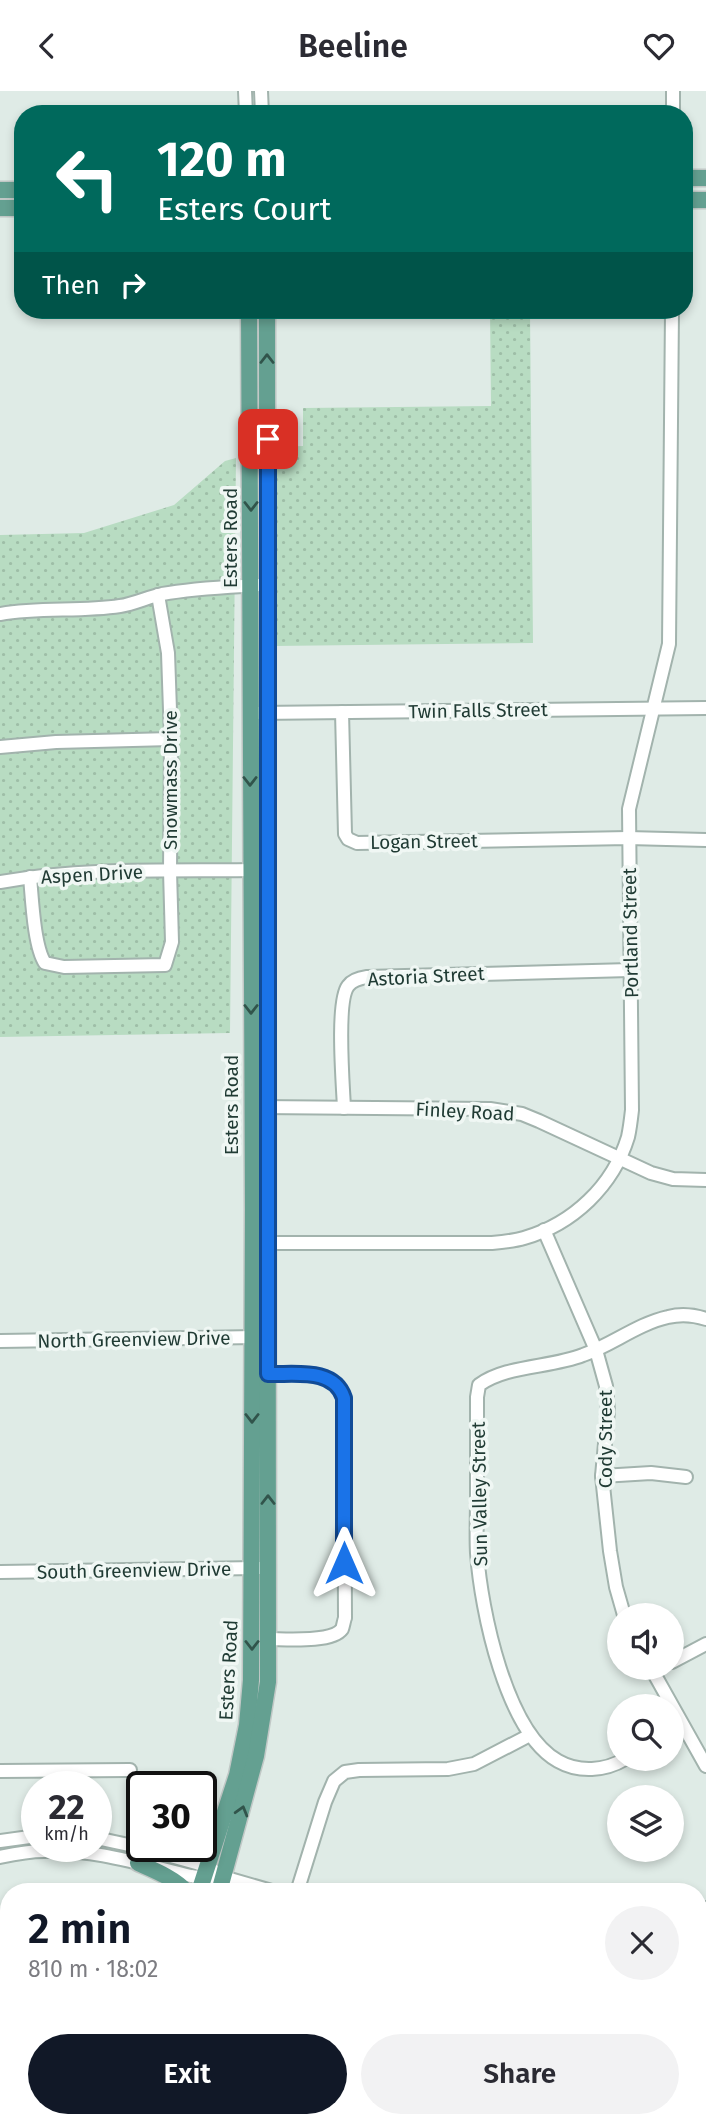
<!DOCTYPE html>
<meta charset="utf-8">
<style>
body{margin:0;font-family:"Fira Sans",sans-serif;background:#f2f2f3;color:#2b2b33;height:100vh;display:flex;flex-direction:column;font-size:26px;white-space:nowrap}
*{box-sizing:border-box;margin:0}
p{font-size:23px;color:#7c7c81}
.icon{flex:none;width:38px;height:38px;fill:none;stroke:currentColor;stroke-width:2;stroke-linecap:round;stroke-linejoin:round}
.map{position:relative;flex:1;overflow:hidden}
.sheet{position:absolute;left:0px;top:1792px;width:707px;height:245px;display:flex;flex-direction:column;background:#fff;border-radius:28px 28px 0 0;box-shadow:0 4px 10px #0003}
.sheet>*{flex:none}
.top-card{position:absolute;left:14px;top:14px;width:679px;height:214px;border-radius:28px;box-shadow:0 4px 10px #0003;background:#00695c;color:#fff;overflow:hidden}
.tools{position:absolute;left:607px;top:1512px;display:grid;gap:14px}
.tools a{display:grid;place-items:center;width:77px;height:77px;border-radius:50%;background:#fff;box-shadow:0 4px 10px #0003;font-size:35px}
.speed{position:absolute;left:21px;top:1680px;display:flex;gap:14px;font-size:35px;font-weight:700;text-align:center}
.speed>*{display:grid;place-content:center;width:91px;height:91px;border-radius:50%;background:#fff;box-shadow:0 4px 10px #0003;line-height:1}
.speed small{font-size:18px;font-weight:400}
.speed .limit{border:4px solid #111;border-radius:10px;background:#fff;color:#111}
.pin{position:absolute;display:grid;place-items:center;width:60px;height:60px;color:#fff;margin:-30px;border-radius:14px;box-shadow:0 4px 10px #0006}
.me{position:absolute;width:77px;margin:-38px;rotate:0deg;stroke-linejoin:round;filter:drop-shadow(0 0 5px #0008)}
.turn{display:flex;align-items:center;gap:24px;height:147px;padding:0 28px;font-size:32px}
.turn .icon{width:91px;height:91px;stroke-width:2.5}
.turn b{display:block;font-size:49px;line-height:60px}
.then{display:flex;align-items:center;height:66px;padding:0 28px;background:#0003;gap:14px;font-size:26px}
.round{display:grid;place-items:center;flex:none;width:74px;height:74px;border-radius:37px;background:#f2f2f3}
.headline{display:flex;align-items:center;justify-content:space-between;height:119px;padding:0 28px}
h1{font-size:42px;font-weight:600;line-height:52px;color:#111827}
.cta{display:flex;gap:14px;margin-top:auto;padding:14px 28px}
.cta a{flex:1;height:80px;border-radius:42px;background:#111827;color:#fff;font-size:28px;font-weight:600;line-height:80px;text-align:center}
.cta a+a{background:#f2f2f3;color:#2b2b33}
header{display:flex;justify-content:space-between;align-items:center;height:91px;padding:0 28px;background:#fff;font-size:32px;font-weight:600}
.map>svg:first-child{display:block}
</style>
<header><svg class="icon" aria-label="back" viewBox="0 0 24 24"><path d="M15 5l-7 7 7 7"/></svg>Beeline<svg class="icon" aria-label="heart" viewBox="0 0 24 24"><path d="M12 20l-8-8c-3-5 5-10 8-4 3-6 11-1 8 4z"/></svg></header>
<div class="map">
<svg width="706" height="2037" viewBox="0 0 706 2037">
<defs>
<pattern id="grass-dots" width="8" height="8" patternUnits="userSpaceOnUse" patternTransform="scale(1.75)"><rect width="8" height="8" fill="#b8dcc2"/><path d="M2 2h.1M6 6h.1" fill="none" stroke="#9ebea7" stroke-width="1.8" stroke-linecap="round"/></pattern>
</defs>
<rect width="100%" height="100%" fill="#dfebe6"/>
<g fill="url(#grass-dots)">
<path d="M490,219H530L533,552L274,555L272,356L303,355V317L491,315Z"/>
<path d="M236,367L230,942L0,946V444L84,442L174,414L225,370Z"/>
</g>
<g fill="none" stroke-linecap="round" stroke-linejoin="round">
<g stroke="#a2b3ad" stroke-width="16">
<g id="minor">
<path d="M245,0L246,23"/>
<path d="M261,0L262,23"/>
<path d="M673,0V23"/>
<path d="M0,523C40,516 80,521 120,515C134,513 148,506 162,503C194,497 226,496 259,494"/>
<path d="M342,621L345,743L348,748L357,752L628,747L706,749"/>
<path d="M258,622L706,617"/>
<path d="M0,656L56,651L171,648"/>
<path d="M30,786C32,807 34,856 45,872L64,876L165,874L172,851L170,780L171,648L168,562L158,504"/>
<path d="M0,791C85,776 172,780 258,779"/>
<path d="M259,1016L490,1018L522,1023L539,1030L651,1082L673,1088L706,1089"/>
<path d="M344,1017C343,994 336,911 348,895C352,889 360,887 367,886L630,879"/>
<path d="M544,1139L596,1259L606,1295L608,1320L602,1385L610,1460L616,1496L624,1524"/>
<path d="M259,1152H492C503,1151 514,1150 524,1147C573,1133 613,1095 628,1046C630,1037 631,1028 632,1019L629,718L669,553L672,219"/>
<path d="M0,1250L260,1246"/>
<path d="M260,1284C287,1282 334,1276 344,1307L345,1527C344,1529 343,1536 342,1538C332,1552 285,1548 269,1548"/>
<path d="M602,1385L651,1382L686,1386"/>
<path d="M0,1481L260,1477"/>
<path d="M672,1571L706,1553"/>
<path d="M651,1577L706,1675"/>
<path d="M625,1668C605,1680 579,1682 558,1670C506,1641 481,1519 477,1462C476,1444 477,1426 477,1408C477,1374 477,1340 477,1306L479,1294C506,1274 550,1277 583,1264C612,1254 637,1233 668,1226C680,1223 694,1224 706,1228"/>
<path d="M0,1680L130,1679"/>
<path d="M96,1747L138,1756L207,1775L223,1786L275,1801"/>
<path d="M0,1750L37,1745"/>
<path d="M0,1766C14,1763 29,1760 44,1760C93,1757 144,1774 191,1785L203,1787L223,1786"/>
<path d="M297,1801L325,1711L334,1690L345,1681L359,1679L448,1678L474,1673L530,1644"/>
<path d="M698,1817H706"/>
<path d="M698,1954L706,1956"/>
<path d="M241,2037V2028"/>
<path d="M373,2037L374,2028"/>
</g>
</g>
<g stroke="#c1c8c6" stroke-width="19">
<g id="major">
<path d="M684,87H706"/>
<path d="M0,99H23"/>
<path d="M684,109H706"/>
<path d="M0,117H23"/>
<path d="M138,1772C156,1780 174,1787 187,1801"/>
<path d="M199,1801L237,1684L247,1634L251,1589L253,1118L249,219"/>
<path d="M219,1801L256,1665L268,1591L267,219"/>
<path d="M134,2037L137,2028"/>
<path d="M152,2037L155,2028"/>
</g>
</g>
<use href="#minor" stroke="#fff" stroke-width="12"/>
<use href="#major" stroke="#64a091" stroke-width="16"/>
</g>
<defs><path id="oneway-chevron" d="M-2-3.5L2.5 0L-2 3.5" fill="none" stroke-width="1.6" stroke-linecap="round" stroke-linejoin="round" transform="scale(1.75)"/></defs>
<g stroke="#31544b">
<use href="#oneway-chevron" transform="translate(267 268) rotate(-90)"/>
<use href="#oneway-chevron" transform="translate(251 415) rotate(90)"/>
<use href="#oneway-chevron" transform="translate(250 690) rotate(90)"/>
<use href="#oneway-chevron" transform="translate(251 918) rotate(90)"/>
<use href="#oneway-chevron" transform="translate(252 1327) rotate(90)"/>
<use href="#oneway-chevron" transform="translate(268 1409) rotate(-90)"/>
<use href="#oneway-chevron" transform="translate(252 1554) rotate(90)"/>
<use href="#oneway-chevron" transform="translate(242 1720) rotate(-74)"/>
</g>
<g fill="none" stroke-linecap="round" stroke-linejoin="round">
<g stroke="#114b97" stroke-width="18">
<path id="route" d="M268,348V1283C294,1284 334,1276 344,1307V1472"/>
</g>
<use href="#route" stroke="#1a73e8" stroke-width="12"/>
</g>
<g text-anchor="middle" stroke-width="7" stroke-linejoin="round" paint-order="stroke">
<g font-size="19" fill="#203b34" stroke="#f0f7f4">
<text transform="translate(230 447) rotate(-90)" y="7">Esters Road</text>
<text transform="translate(478 619) rotate(-1)" y="7">Twin Falls Street</text>
<text transform="translate(170 689) rotate(-90)" y="7">Snowmass Drive</text>
<text transform="translate(424 750) rotate(-1)" y="7">Logan Street</text>
<text transform="translate(92 783) rotate(-3)" y="7">Aspen Drive</text>
<text transform="translate(630 842) rotate(-91)" y="7">Portland Street</text>
<text transform="translate(426 885) rotate(-3)" y="7">Astoria Street</text>
<text transform="translate(231 1014) rotate(-90)" y="7">Esters Road</text>
<text transform="translate(465 1020) rotate(3)" y="7">Finley Road</text>
<text transform="translate(134 1248) rotate(-1)" y="7">North Greenview Drive</text>
<text transform="translate(605 1348) rotate(-90)" y="7">Cody Street</text>
<text transform="translate(479 1403) rotate(-91)" y="7">Sun Valley Street</text>
<text transform="translate(134 1479) rotate(-1)" y="7">South Greenview Drive</text>
<text transform="translate(228 1579) rotate(-87)" y="7">Esters Road</text>
</g>
</g>
</svg>
<div class="tools">
<a><svg class="icon" aria-label="sound" viewBox="0 0 24 24"><path d="M4 9h4l5-4v14l-5-4H4zM17 9q2 3 0 6"/></svg></a>
<a><svg class="icon" aria-label="search" viewBox="0 0 24 24"><circle cx="10" cy="10" r="6"/><path d="M15 15l6 6"/></svg></a>
<a><svg class="icon" aria-label="layers" viewBox="0 0 24 24"><path d="M12 4l9 5-9 5-9-5zM3 14l9 5 9-5"/></svg></a>
</div>
<div class="speed"><div>22<small>km/h</small></div><div class="limit">30</div></div>
<div class="pin" style="left:268px;top:348px;background:#d93025"><svg class="icon" aria-label="arrive" viewBox="0 0 24 24"><path d="M6 21V4h12l-3 4 3 4H6"/></svg></div>
<svg class="me" style="left:344px;top:1472px" viewBox="-20 -20 40 40"><path d="M0-17L14 15 0 8-14 15z" fill="#1a73e8" stroke="#fff" stroke-width="4"/></svg>
<div class="top-card">
<div class="turn"><svg class="icon" aria-label="left" viewBox="0 0 24 24"><path d="M17 20v-9H6M10 6l-5 5 5 5"/></svg><div><b>120 m</b>Esters Court</div></div>
<div class="then">Then<svg class="icon" aria-label="right" viewBox="0 0 24 24"><path d="M7 20v-9h11M14 6l5 5-5 5"/></svg></div>
</div>
<section class="sheet">
<div class="headline"><div><h1>2 min</h1><p>810 m · 18:02</p></div><a class="round"><svg class="icon" aria-label="close" viewBox="0 0 24 24"><path d="M6 6l12 12M18 6L6 18"/></svg></a></div>
<div class="cta"><a>Exit</a><a>Share</a></div>
</section>
</div>
